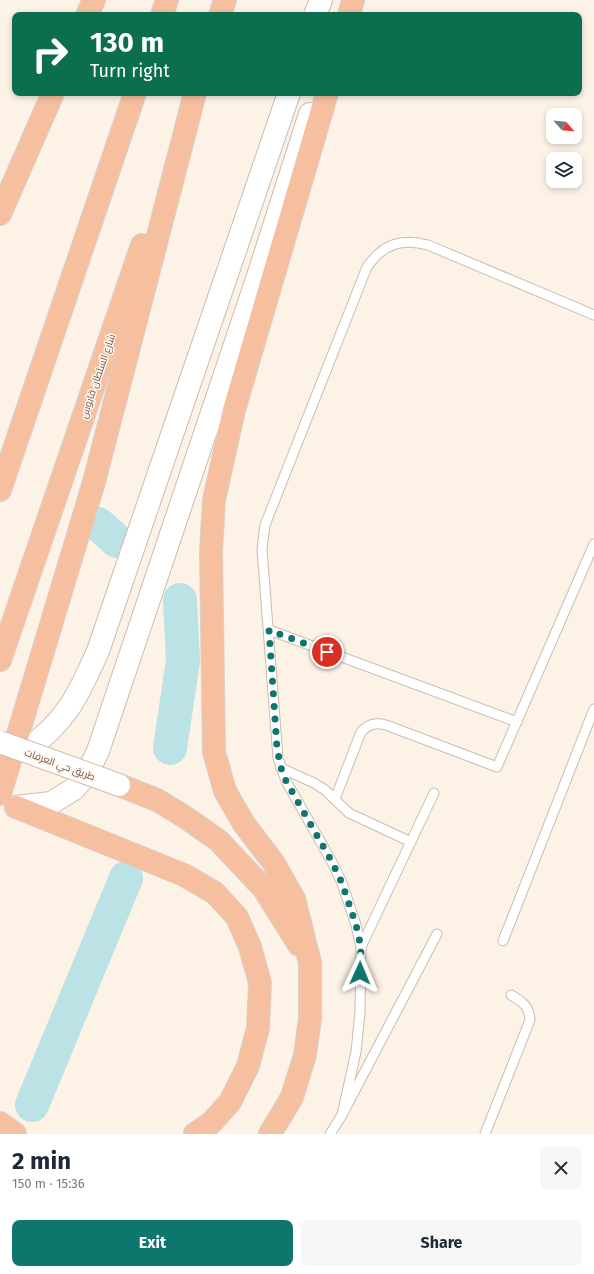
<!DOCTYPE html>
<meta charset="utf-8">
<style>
body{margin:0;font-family:"Fira Sans",Cairo,sans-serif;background:#f6f6f7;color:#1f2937;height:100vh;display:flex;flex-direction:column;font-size:15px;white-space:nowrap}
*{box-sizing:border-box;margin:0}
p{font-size:13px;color:#747a83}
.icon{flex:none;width:22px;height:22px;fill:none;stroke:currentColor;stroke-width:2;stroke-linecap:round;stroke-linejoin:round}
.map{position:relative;height:1134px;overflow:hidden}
.drawer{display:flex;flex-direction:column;background:#fff;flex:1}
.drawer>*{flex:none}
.hud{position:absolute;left:12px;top:12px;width:570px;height:84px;border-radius:8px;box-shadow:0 2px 6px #0003;background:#0b6e4f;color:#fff;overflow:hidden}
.needle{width:26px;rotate:117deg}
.buttons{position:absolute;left:546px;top:108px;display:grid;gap:8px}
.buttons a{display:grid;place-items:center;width:36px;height:36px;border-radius:8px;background:#fff;box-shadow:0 2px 6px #0003;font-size:20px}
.pin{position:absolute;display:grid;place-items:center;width:34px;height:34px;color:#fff;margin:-17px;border:2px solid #fff;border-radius:50%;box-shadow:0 1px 4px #0007}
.me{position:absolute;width:44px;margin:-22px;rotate:1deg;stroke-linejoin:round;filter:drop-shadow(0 0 3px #0008)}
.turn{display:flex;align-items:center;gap:14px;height:84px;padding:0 12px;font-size:18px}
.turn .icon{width:52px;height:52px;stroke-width:2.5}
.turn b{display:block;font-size:28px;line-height:34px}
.round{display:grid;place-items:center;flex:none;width:42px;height:42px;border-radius:8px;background:#f6f6f7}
.summary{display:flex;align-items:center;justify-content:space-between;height:68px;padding:0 12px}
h1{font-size:24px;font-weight:700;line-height:30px}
.cta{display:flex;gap:8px;margin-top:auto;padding:8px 12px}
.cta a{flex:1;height:46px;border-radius:8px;background:#0f766e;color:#fff;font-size:16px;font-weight:700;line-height:46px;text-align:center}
.cta a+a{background:#f6f6f7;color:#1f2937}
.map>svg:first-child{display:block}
</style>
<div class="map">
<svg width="594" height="1134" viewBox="0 0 594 1134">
<rect width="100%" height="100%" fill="#fcf2e6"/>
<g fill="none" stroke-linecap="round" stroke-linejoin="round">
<g stroke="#bbe2e5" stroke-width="34">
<path d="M98,524L117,541"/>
<path d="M170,748L183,661L180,600"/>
<path d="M32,1105L126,878"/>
</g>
<g stroke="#cfbbaf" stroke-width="11">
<g id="service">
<path d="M269,630L517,722"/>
<path d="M281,768L314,783L325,790L349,813L411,842"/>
<path d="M335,799L361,732C369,724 375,722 386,725L497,767L594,544"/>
<path d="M503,941L594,709"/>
<path d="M361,947L434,793"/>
<path d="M342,1115L356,1052L360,1012L361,947L356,925L342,883L332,862L286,781L278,758L262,549L265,525L367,267C383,244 401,238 428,245L594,315"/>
<path d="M330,1134L342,1115L437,934"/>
<path d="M485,1134L530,1020C529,1006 523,1002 511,995"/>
</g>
</g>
<g stroke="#cfbbaf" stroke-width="24">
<g id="tertiary">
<path d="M315,15L321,0"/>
<path d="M25,751C66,722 78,696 98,651L289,93"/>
<path d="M16,807L51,803L74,789L87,774L98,751L258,276L310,114"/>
</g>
</g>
<g stroke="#d8d0cd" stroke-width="24">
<g id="trunk">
<path d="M87,15L94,0"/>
<path d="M162,15L167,0"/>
<path d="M220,15L225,0"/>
<path d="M349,15L353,0"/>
<path d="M0,214L53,93"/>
<path d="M0,490L135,93"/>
<path d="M0,660L142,245"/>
<path d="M119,785L157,800L185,817L219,841L264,889L299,945"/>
<path d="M0,794L94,482L195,93"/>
<path d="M16,807L184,875L215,893L237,917L250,947L260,983L258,1028L248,1066L230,1102L211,1123L195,1134"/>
<path d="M0,1123L15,1134"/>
<path d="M270,1134L292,1097L305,1055L310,1018V963L294,899L273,862L244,824L225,791L214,752L211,552L214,500L234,410L327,93"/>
</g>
</g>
<use href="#service" stroke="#fff" stroke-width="9"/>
<use href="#tertiary" stroke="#fff" stroke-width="22"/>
<use href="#trunk" stroke="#f6c0a0" stroke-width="22"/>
<g stroke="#d2bbad" stroke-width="24" stroke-linecap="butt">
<path id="secondary-bridge" d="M0,742L119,785"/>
</g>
<use href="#secondary-bridge" stroke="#fff" stroke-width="22"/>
</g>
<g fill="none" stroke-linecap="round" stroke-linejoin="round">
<path stroke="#0f766e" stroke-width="7" stroke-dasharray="0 12.6" d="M327,652L269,630L277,748L281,768L286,781L332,862L342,883L356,925L361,947L360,973"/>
</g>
<g text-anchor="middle" stroke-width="3" stroke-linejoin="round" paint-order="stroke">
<g font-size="10" fill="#75574b" stroke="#fff6ed">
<text transform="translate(97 376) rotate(-71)" y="4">شارع السلطان قابوس</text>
<text transform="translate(60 764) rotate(20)" y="4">طريق حي العرفات</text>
</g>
</g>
</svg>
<div class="buttons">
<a><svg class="needle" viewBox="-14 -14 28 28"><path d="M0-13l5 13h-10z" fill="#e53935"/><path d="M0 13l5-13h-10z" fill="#747a83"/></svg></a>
<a><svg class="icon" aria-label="layers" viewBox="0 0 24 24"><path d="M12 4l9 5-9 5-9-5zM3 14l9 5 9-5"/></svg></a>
</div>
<div class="pin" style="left:327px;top:652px;background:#d93025"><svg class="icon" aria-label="arrive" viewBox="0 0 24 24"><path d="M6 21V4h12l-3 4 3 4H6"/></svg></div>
<svg class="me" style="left:360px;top:973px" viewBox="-20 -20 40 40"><path d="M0-17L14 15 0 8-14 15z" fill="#0f766e" stroke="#fff" stroke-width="4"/></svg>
<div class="hud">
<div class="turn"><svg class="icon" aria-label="right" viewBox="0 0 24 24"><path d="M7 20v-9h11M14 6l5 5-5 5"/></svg><div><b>130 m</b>Turn right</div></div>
</div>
</div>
<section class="drawer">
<div class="summary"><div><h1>2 min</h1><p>150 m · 15:36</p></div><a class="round"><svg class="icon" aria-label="close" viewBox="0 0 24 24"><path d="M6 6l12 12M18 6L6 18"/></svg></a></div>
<div class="cta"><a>Exit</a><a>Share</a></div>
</section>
